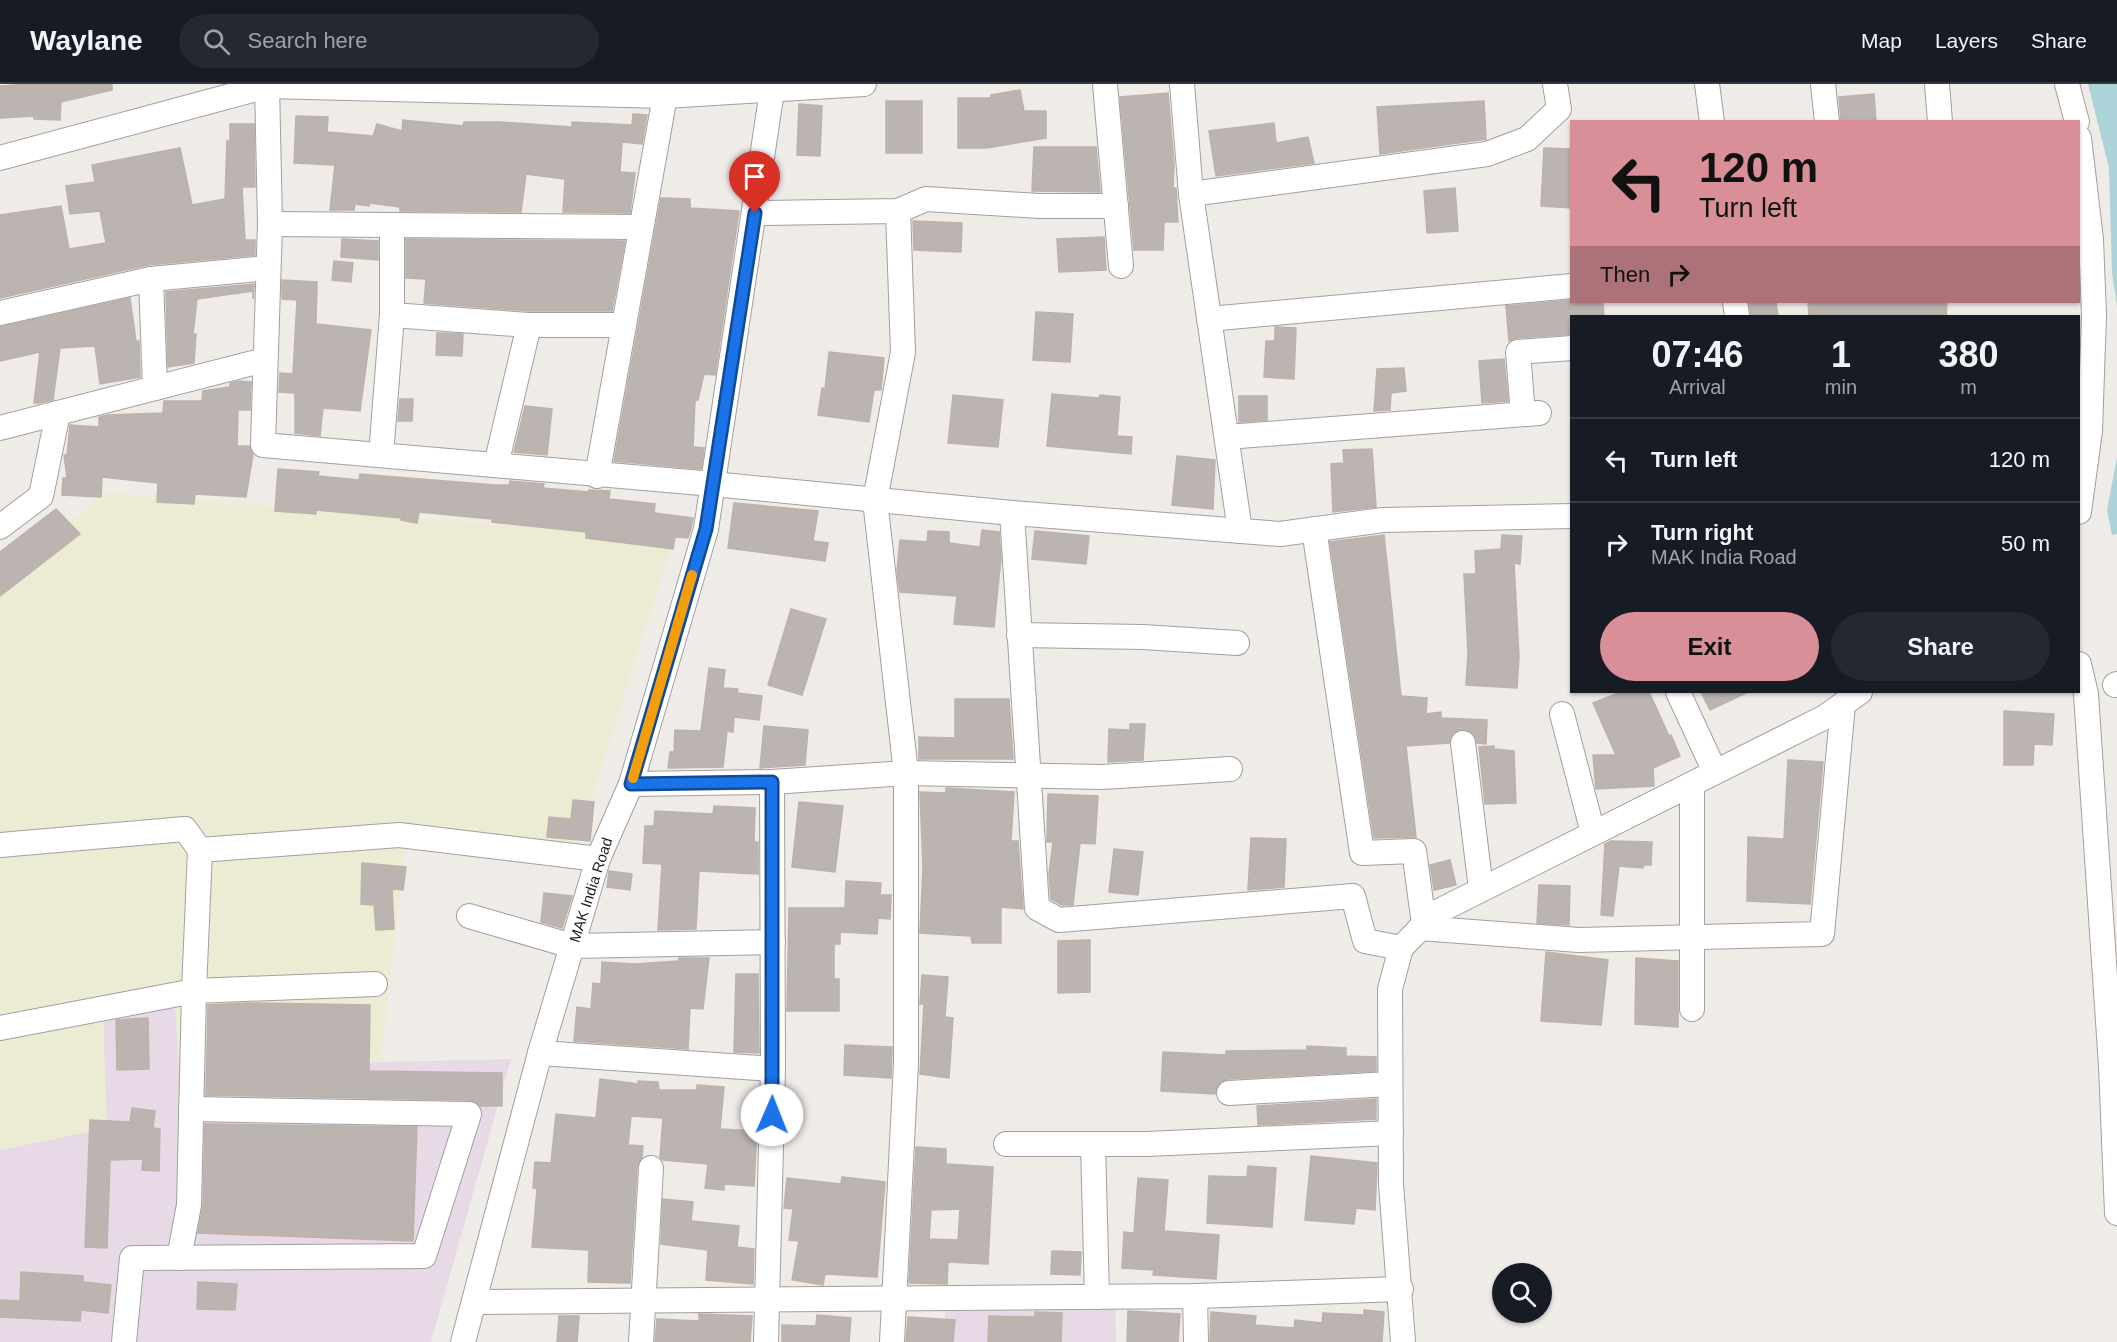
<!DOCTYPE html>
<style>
body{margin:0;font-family:Helvetica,sans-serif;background:#242831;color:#f1f3f6;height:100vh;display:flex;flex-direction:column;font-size:22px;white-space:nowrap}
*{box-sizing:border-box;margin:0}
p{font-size:20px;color:#9ea1a6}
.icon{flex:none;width:33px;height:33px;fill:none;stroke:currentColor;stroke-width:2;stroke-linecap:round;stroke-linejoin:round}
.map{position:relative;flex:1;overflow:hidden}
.sheet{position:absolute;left:1570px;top:231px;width:510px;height:378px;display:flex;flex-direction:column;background:#171b24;border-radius:0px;box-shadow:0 2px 4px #0004}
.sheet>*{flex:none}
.top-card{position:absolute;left:1570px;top:36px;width:510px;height:183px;border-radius:0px;box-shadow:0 2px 4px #0004;background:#d88f98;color:#111;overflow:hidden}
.tools{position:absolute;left:1492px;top:1179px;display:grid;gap:12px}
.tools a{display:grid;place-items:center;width:60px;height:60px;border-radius:50%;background:#171b24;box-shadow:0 2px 4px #0004;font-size:30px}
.pin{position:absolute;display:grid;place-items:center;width:51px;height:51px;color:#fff;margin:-62px -26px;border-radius:50% 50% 50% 0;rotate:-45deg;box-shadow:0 0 6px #0007}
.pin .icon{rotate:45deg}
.me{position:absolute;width:66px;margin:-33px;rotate:1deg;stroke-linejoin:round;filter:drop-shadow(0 0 4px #0008)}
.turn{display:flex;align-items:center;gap:21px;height:126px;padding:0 30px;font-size:27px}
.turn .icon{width:78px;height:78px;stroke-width:2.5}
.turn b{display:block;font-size:42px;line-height:51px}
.then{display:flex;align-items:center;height:57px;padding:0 30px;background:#0003;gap:12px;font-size:22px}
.eta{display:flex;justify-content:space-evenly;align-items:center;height:102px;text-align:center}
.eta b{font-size:36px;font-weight:600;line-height:42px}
.action{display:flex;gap:12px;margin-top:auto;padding:12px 30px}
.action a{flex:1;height:69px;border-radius:36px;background:#d88f98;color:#111;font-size:24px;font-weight:600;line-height:69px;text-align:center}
.action a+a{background:#242831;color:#f1f3f6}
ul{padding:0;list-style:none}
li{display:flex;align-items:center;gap:18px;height:84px;padding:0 30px;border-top:2px solid #363941}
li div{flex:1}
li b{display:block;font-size:22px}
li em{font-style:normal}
header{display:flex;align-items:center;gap:36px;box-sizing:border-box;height:84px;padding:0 30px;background:#171b24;border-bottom:2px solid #363941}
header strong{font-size:28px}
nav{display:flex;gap:33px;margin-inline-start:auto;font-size:21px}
.search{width:420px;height:54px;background:#242831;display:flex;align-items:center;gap:15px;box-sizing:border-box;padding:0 21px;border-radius:33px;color:#9ea1a6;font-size:22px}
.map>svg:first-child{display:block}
</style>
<header>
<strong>Waylane</strong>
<div class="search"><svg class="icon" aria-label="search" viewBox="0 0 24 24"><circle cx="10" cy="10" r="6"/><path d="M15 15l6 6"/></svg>Search here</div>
<nav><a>Map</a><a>Layers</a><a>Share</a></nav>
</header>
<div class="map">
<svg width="2117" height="1258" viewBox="0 0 2117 1258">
<rect width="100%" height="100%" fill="#efebe7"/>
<g fill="#e7d9e6">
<path d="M176,923L179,983L511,975L431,1258H0V1066L106,1044L103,932Z"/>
<path d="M945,1217L1115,1222L1116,1258H945Z"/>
</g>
<path fill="#ecebd4" d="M108,409L674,455L571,777L405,761L381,978L179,983L175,923L103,932L107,1044L0,1066V491Z"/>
<g fill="#acd3d8">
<path d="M2088,0H2117V222L2112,189L2109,84Z"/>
<path d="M2117,373V450L2112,451L2107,426Z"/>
</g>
<g fill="#bcb4b0" stroke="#bfb1aa" stroke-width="1.5" fill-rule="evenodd">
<path d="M32,0H112V6L61,18L60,36L34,35V32L0,34V2Z"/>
<path d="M1020,6L1024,27H1046V54L987,64H958V14H991V11Z"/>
<path d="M1168,9L1174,80L1173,104H1176L1178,138H1164L1163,166H1134L1120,13Z"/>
<path d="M1874,10L1876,38H1841L1839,13Z"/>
<rect x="886" y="17" width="36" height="52"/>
<path d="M1484,17L1486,55L1380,70L1377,23Z"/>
<path d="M799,20L822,22L820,72L797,71Z"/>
<path d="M633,30L647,31L642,60L622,58L620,88L635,89L630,129L563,128L565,95L526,90L521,128L400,127V123L370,119L369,122L355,120L354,126H330L335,81L294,79L296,32L328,33L327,48L373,52L377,40L402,47L403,36L463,42L464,38H499L572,43V38L632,41Z"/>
<path d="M1274,39L1276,59L1308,53L1314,79L1216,92L1209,47Z"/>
<path d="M230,40H254L255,103H242L245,156H255V171L148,181L0,214V131L61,122L69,165L106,159L100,127L70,130L66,102L95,98L92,81L180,64L192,121L225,115L227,57H230Z"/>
<path d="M1034,63H1096L1100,108L1032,107Z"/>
<path d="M1544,64L1572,65V124L1541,122Z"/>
<path d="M1455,104L1458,147L1427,149L1424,107Z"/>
<path d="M661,114L690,115V124L739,127L715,291L704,290L698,316H695L693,363L704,364L701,385L614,377Z"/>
<path d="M913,137L962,139L961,168L914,166Z"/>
<path d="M1104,153L1106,186L1059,188L1057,155Z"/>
<path d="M342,155L378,157V176L341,173Z"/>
<path d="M406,155L625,157L612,227H530L424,219L426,195L406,194Z"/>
<path d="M334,177L353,179L351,198L332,196Z"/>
<path d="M282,196L317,198L316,240L371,246L360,327L323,324L320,352L295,349V309L279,308L280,289L293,290L297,216L282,215Z"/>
<path d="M254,200L253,215V207L197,215L193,250H196L194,279L168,283L166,208Z"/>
<path d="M130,214L136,257H139L140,293L100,300L95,262L60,264L53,316L39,319H34L40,268L0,277V243Z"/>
<path d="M1572,216L1603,218L1604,232H1572V250L1517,254L1509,257L1506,222Z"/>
<path d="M1749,218H1776L1778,232H1751Z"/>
<path d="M1808,218H1947L1946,232H1809Z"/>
<path d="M1036,228L1073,230L1070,278L1033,276Z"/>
<path d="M1275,243L1296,244L1294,295L1264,293L1266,257H1275Z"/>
<path d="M437,249L463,250L462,272L436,271Z"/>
<path d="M829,268L884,274L881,306H874L869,338L818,331L822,304L825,305Z"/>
<path d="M1504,275L1508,317L1482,319L1479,277Z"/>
<path d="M1404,284L1406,307L1391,309L1390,326L1374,327L1377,285Z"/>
<path d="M239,297L251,298L250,326H238L237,362H249L253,370L246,413L195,410L194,420L157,418L158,399L102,393L101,413L62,411L63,394H67L64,371H67L70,341L99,343V333L108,331L163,329L164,317H202L203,307L230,303V299Z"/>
<path d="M1052,310L1099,314L1100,311L1120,313L1117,352L1132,353L1131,370L1047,362Z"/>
<path d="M953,311L1003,316L998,363L948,359Z"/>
<path d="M1239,312H1267V336L1239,338Z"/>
<path d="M400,315H413L412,337H398Z"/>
<path d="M525,322L552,325L547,371L514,368Z"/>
<path d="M1372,365L1376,423L1333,428L1331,380L1344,379L1343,366Z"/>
<path d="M1177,372L1215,376L1213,425L1172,421Z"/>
<path d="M278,385L319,388L318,392L359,396L360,390L494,401H509L510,397L544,400L543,404L588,408L589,406L610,407L609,415L655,420L654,429L693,434L691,444L688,454L675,453L673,465L586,454V448L492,438V435L419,428L417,439L401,436L402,434L316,426V430L275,427Z"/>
<path d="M734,419L818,427L813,457L828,459L825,477L728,464Z"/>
<path d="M56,425L80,450L0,512V468Z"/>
<path d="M982,446L999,448L1001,474L994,543L954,540L957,512L900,508L897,487L900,456L927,458L928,447L949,448V459L980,463Z"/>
<path d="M1035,447L1089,452L1086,480L1032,475Z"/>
<path d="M1384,451L1401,612L1427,614L1426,630L1441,628V634L1487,636L1486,660L1477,659L1474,650L1462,645L1454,648L1449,659L1406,662L1416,753L1374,754L1330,458Z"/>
<path d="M1502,451L1522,452L1520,480L1514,479L1519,573L1517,604L1466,601L1468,569L1464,490H1476L1475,467L1501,465Z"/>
<path d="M791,525L826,535L802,611L768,601Z"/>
<path d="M709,584L725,586L723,604L738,605L737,609L762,612L759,636L734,633L733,648L727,647L723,683L668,684L670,668H674L675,646L701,647Z"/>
<path d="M1621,608H1649L1669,652L1671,651L1680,672L1653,684L1654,702L1596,705L1593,671H1616L1593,619Z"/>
<path d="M1701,608H1748L1710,626Z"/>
<path d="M955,615H1009L1013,675H919V653L955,654Z"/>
<path d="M2004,627L2054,630L2052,661L2034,660L2033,681H2004Z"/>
<path d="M1130,640H1145L1143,676L1108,678L1109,645L1130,646Z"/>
<path d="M764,642L808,646L805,681L760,684Z"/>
<path d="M1494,662V665L1514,667L1516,719L1485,720L1479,663Z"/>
<path d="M1788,676L1823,678L1810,820L1747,817L1748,753L1784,755Z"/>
<path d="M946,704L1014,708L1011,757H1018L1023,825L1001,823V859H972L971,852L920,849L923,784L920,708L946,709Z"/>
<path d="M1048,710L1098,712L1095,760L1080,759L1073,821H1062L1051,815L1049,790L1053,758H1047Z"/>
<path d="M573,716L594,718L590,757L547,753L549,733L571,735Z"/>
<path d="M799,718L843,722L835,788L792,783Z"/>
<path d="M714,722L755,724L754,758H758V790L699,787L696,845L658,846L662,780L643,779L645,742H654L655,727L713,730Z"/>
<path d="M1251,754L1286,755L1284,803L1248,806Z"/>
<path d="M1611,757L1652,758L1651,781H1644L1643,784L1619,782L1613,832L1601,831L1605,760Z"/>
<path d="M1114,765L1143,768L1138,811L1109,808Z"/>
<path d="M1450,776L1456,801L1434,806L1430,781Z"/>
<path d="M362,779L406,783L403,806L392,805L394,845L376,846L374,821L361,820Z"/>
<path d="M609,787L632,790L630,806L607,803Z"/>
<path d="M846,797L881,799L880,811H891L890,835L878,834L877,850L840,848V860H834V895H839V927H787L789,824H845Z"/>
<path d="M1539,801L1570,802L1569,841L1537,839Z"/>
<path d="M544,809L572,812L562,844L541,838Z"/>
<path d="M1090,856V908L1058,909V857Z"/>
<path d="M1546,868L1608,876L1601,941L1541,937Z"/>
<path d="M679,874H709L703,925L690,924L688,965L574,957L577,923L591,925L593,899L601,900L602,878L634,880L679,877Z"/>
<path d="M1636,874L1678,877V943L1635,940Z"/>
<path d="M736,890H758L759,969L734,968Z"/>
<path d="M922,891L948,893L945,933L953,934L949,994L920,990L924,920H920Z"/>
<path d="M247,919L370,921L369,987L502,989V1022H480L469,1016L206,1011L208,921Z"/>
<path d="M148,934L149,985L117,986L116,936Z"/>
<path d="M845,961L892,963L891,994L844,991Z"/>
<path d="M1307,962L1346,964V972L1376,973V987L1228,995L1217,1002L1215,1010L1161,1007L1163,968L1226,971V967L1307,966Z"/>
<path d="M600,995L639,1000L638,997L658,998L659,1006H697V1001L724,1003L720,1045L757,1047L754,1102L724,1100V1106L705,1104L708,1080L663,1076L660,1073L663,1034L631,1032L628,1061L643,1062L642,1073L637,1083L630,1199L588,1198L589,1166L532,1163L537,1105L533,1104L535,1078L551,1079L556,1030L596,1034Z"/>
<path d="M1376,1015V1035L1258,1041L1257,1022Z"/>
<path d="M132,1024L155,1027L153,1044L160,1045L159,1087L142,1086L143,1075L110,1076L107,1164L85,1163L90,1036L130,1038Z"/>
<path d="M205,1040L417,1043L413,1157L198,1149L203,1121Z"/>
<path d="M916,1063L946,1065V1080L993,1083L988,1180L948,1178L947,1200L909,1199ZM960,1125L958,1156L929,1155L931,1126Z"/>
<path d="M1311,1072L1377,1079L1375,1126L1356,1124L1354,1140L1305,1136Z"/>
<path d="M1248,1082L1276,1084L1272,1143L1207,1139L1209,1092L1247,1093Z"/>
<path d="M842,1093L885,1098L877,1193L825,1190L823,1201L792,1196L799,1157L789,1156L793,1125L784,1124L787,1094L841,1100Z"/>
<path d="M1138,1094L1168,1096L1164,1147L1219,1151L1216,1195L1153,1191L1154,1186L1122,1184L1124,1148L1134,1149Z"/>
<path d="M663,1115L693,1118L691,1137L739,1142L737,1163L754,1165L753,1200L706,1196L708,1166L661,1160Z"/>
<path d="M1052,1167L1081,1168L1080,1191L1051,1190Z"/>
<path d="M21,1188L83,1192V1198L111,1201L108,1229L81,1226L80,1237L0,1233V1216L20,1217Z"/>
<path d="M198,1198L237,1200L235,1226L197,1225Z"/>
<path d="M1364,1226L1384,1228L1382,1258H1210L1211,1228L1256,1232L1255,1241L1294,1244L1295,1236L1322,1239L1323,1229L1364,1231Z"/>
<path d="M1128,1227L1180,1230L1178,1258H1127Z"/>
<path d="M1035,1228L1062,1229L1061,1258H988L989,1232L1035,1233Z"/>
<path d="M699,1230L752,1232L750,1258H655L657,1235L699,1237Z"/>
<path d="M817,1231L851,1234L849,1258H782V1241L816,1242Z"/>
<path d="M559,1232H579L577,1258H557Z"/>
<path d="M908,1233L955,1236L953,1258H906Z"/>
</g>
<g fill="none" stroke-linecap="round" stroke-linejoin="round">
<g stroke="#a0a0a0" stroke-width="26">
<g id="minor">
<path d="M267,0L270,140L263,361L713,400L1012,429L1037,824L1059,836L1353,812L1365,857L1401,864"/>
<path d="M1105,0L1121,182"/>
<path d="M1182,0L1191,110L1240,447"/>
<path d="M1707,0L1712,38"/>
<path d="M1823,0L1827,38"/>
<path d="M1937,0L1940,38"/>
<path d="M2067,0L2077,38"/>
<path d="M2079,54L2091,155L2094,231L2090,347L2079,428"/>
<path d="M0,74L267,2L665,12L864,0"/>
<path d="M1191,110L1487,70L1527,55L1559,25L1555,0"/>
<path d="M755,129L898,127L926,115L1039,122H1116"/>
<path d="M270,140L640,143"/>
<path d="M151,195L268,184"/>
<path d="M1735,218L1737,232"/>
<path d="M0,229L151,195L155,304"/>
<path d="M392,231L529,241H624"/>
<path d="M1209,235L1572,202"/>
<path d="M1523,330L1518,268L1572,264"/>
<path d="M0,344L264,276"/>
<path d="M1227,353L1539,329"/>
<path d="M381,371L392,231V143"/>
<path d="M496,381L529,241"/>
<path d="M597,392L665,12"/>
<path d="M1012,429L1280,450L1383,436L1572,432"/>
<path d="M0,443L41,412L58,329"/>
<path d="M1314,445L1362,769L1414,767L1424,840"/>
<path d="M1019,551L1143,553L1237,559"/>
<path d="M2079,580L2086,610L2111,982L2117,1129"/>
<path d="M2115,601L2117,600"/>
<path d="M1678,608L1715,688"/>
<path d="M1562,630L1593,749"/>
<path d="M1463,659L1481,805"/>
<path d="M631,700L772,698L906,689L1102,693L1230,685"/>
<path d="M1692,700V925"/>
<path d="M0,761L185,745L200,766"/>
<path d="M469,832L572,862L773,858"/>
<path d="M1420,844L1579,856L1822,850L1843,620"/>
<path d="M0,944L194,907L375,900"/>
<path d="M540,969L773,985"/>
<path d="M1229,1009L1390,1000"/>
<path d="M1006,1060H1147L1391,1049"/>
<path d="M1093,1060L1097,1213"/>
<path d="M179,1174L189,1121L194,907L200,766L399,751L598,775"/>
<path d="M1195,1212L1196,1258"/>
<path d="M474,1218L1195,1212L1401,1205"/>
<path d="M124,1258L132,1174L424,1172L469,1030L191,1025"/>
<path d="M463,1258L540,969L572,862L598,775L631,700L706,445L773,0"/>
<path d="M641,1258L651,1084"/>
<path d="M766,1258L773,985L772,698"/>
<path d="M892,1258L906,979V689L875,416L903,268L898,127"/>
<path d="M1403,1258L1391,1100L1390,905L1401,864L1435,829L1825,633L1860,608"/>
</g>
</g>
<use href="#minor" stroke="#fff" stroke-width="24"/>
</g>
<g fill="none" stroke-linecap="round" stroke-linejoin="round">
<g stroke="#114b97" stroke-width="15">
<path id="route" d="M755,129L706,445L631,700L772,698V1031"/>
</g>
<use href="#route" stroke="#1a73e8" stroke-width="10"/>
<path stroke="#f59e0b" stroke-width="10" d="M633,694L692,491"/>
</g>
<g text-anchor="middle" stroke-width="5" stroke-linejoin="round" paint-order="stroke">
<g font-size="15" fill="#1f1f1f" stroke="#fff">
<text transform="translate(591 806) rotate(-72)" y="5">MAK India Road</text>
</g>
</g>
</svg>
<div class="tools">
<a><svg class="icon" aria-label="search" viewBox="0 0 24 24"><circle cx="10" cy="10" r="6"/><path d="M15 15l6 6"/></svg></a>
</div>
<div class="pin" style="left:755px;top:129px;background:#d93025"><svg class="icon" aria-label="arrive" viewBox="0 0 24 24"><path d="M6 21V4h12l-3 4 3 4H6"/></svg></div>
<svg class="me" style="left:772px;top:1031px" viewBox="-20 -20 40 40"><circle r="19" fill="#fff"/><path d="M0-13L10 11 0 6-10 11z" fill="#1a73e8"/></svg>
<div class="top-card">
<div class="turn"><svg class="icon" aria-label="left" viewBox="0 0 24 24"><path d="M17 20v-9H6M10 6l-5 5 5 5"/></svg><div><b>120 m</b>Turn left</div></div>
<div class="then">Then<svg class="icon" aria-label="right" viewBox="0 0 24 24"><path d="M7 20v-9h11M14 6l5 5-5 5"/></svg></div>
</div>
<section class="sheet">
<div class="eta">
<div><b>07:46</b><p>Arrival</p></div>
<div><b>1</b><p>min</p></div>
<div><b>380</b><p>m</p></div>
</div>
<ul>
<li><svg class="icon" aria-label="left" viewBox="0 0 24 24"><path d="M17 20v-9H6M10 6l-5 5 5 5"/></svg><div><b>Turn left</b></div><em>120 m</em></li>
<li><svg class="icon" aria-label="right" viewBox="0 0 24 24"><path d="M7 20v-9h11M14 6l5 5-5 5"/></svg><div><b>Turn right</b><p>MAK India Road</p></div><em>50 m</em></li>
</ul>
<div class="action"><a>Exit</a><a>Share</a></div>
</section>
</div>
